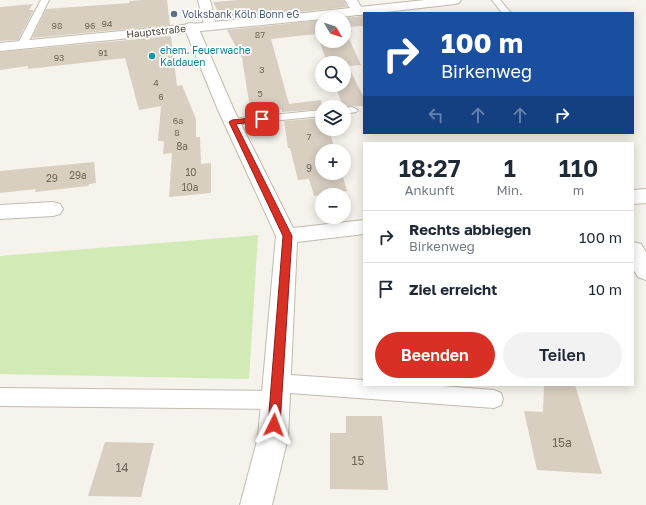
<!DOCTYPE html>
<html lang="de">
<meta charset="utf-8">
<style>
body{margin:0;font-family:"Golos Text",sans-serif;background:#f2f2f3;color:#1f2937;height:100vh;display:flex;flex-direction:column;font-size:15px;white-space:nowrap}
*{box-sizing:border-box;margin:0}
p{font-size:13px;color:#747a83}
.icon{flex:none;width:22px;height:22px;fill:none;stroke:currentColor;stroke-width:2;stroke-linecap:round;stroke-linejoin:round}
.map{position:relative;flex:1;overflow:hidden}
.sheet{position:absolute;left:363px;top:142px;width:271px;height:244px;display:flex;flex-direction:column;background:#fff;border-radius:0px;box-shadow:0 2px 10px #0003}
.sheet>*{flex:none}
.banner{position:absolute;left:363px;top:12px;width:271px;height:122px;border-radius:0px;box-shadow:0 2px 10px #0003;background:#1a4fa0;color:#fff;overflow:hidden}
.needle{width:26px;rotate:129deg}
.tools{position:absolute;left:315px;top:12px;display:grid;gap:8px}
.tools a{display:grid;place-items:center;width:36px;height:36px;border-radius:50%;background:#fff;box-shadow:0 2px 10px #0003;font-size:20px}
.pin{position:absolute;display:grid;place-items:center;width:34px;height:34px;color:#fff;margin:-17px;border-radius:8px;box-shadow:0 2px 6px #0006}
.me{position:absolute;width:44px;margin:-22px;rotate:3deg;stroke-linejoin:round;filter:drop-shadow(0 0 3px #0008)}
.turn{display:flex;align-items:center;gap:14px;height:84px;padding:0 12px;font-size:18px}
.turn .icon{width:52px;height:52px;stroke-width:2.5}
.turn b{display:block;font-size:28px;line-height:34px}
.lanes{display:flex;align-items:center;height:38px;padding:0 12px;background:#0003;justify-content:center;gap:20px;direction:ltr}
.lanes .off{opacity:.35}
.eta{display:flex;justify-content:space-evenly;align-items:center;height:68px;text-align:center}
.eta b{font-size:24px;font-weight:600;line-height:28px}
.action{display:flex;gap:8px;margin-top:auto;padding:8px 12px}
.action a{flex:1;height:46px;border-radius:24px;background:#d93025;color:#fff;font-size:16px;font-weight:600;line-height:46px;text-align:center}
.action a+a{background:#f2f2f3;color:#1f2937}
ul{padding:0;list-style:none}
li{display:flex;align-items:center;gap:12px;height:52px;padding:0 12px;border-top:1px solid #e0e1e3}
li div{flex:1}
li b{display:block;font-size:15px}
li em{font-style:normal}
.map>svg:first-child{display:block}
</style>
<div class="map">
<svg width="646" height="505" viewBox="0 0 646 505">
<rect width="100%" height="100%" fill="#f6f3ec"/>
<path fill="#d2eab5" d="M258,235L249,379L0,374V256Z"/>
<g fill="#d8cfc1">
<path d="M143,0H167L170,25L32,38L46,9L129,3V1Z"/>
<path d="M239,0H344L347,7L222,20L213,2Z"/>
<path d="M33,4L29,10H34L18,40L0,41V7Z"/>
<path d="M362,16H364V26L349,27L352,32H346L361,65L348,66L364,98V106L343,107L335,85H344V63H327L317,34L271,39L289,104L321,100L322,109L282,112V109L253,112L251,101L249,102L242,58L227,30L322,20V41H344V19H337Z"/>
<path d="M171,36L177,86L182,85L196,119V137H200L201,164L211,163V193L169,197L172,153L163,154L164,141H158L161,106L139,110L125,58L28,69V66L0,70V52Z"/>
<path d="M322,118V129H329L335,151H322V173H342L347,191L314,196L309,179L298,180L290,148H288L284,121Z"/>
<path d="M94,162L96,183L89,184L88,186L35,192L36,189L0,193V171Z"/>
<path d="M544,385H575L602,474L537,470L524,411L543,412Z"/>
<path d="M346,416H382L388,490L330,489V433H346Z"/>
<path d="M105,442L154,443L141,497L88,496Z"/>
</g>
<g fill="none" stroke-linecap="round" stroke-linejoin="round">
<g stroke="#c2bbae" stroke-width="2">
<g id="service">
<path d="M41,0H49L27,45L25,47H19L17,45Z"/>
<path d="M492,0H500L511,13H502Z"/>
<path d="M352,107L358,110L356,112L344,114V108Z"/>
<path d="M322,110V116L232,125L228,124L226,122L228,120L232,119Z"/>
<path d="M276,374L364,380V385H429L494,390L501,393L503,399L501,405L494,408L276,392L282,394L285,400L282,406L275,409L0,406V388L275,391L269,389L267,383L269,377Z"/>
</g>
</g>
<g stroke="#c2bbae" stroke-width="2">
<g id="minor">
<path d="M198,0H210L216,25L215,28H205L204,25Z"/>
<path d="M345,0H357L364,12L362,15H354Z"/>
<path d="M191,23L196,24L198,27L234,110L293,228L364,220V234L297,242L288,437L272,505H240L258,437L276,236L218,110L184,27L186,24Z"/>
<path d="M646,189V203L633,204V190Z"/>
<path d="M53,202L60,204L63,209L60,214L53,216L0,219V205Z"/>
<path d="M633,242L641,244L646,252V280L638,277L633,269Z"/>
</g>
</g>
<g stroke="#c2bbae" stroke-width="2">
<path id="tertiary" d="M425,0H461L459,3L455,4L377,13H364V14L342,17L0,51V43L285,15Z"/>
</g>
<use href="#service" fill="#fff" fill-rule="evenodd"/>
<use href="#minor" fill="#fff" fill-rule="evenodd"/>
<use href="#tertiary" fill="#fff" fill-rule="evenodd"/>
</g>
<path fill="#d93025" stroke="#8d1f18" d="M262,117L264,118V121L236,124L292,236L280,425L278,429L274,431L269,429L268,425L283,236L229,122L232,120Z"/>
<circle fill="#5c6f8a" stroke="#fff" stroke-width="1.5" cx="174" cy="14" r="4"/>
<circle fill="#0f9aa8" stroke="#fff" stroke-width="1.5" cx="152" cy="56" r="4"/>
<g text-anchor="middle" stroke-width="3.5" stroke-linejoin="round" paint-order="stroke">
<g font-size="9" fill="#6e675b">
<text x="107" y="27">94</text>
<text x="57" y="29">98</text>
<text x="90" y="29">96</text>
<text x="260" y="38">87</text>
<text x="103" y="56">91</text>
<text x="59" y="61">93</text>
<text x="262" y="73">3</text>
<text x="156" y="86">4</text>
<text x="260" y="97">5</text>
<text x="161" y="100">6</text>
<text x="178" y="124">6a</text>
<text x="177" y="136">8</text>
<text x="309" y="140">7</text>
</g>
<g font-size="10" fill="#4e5e75" stroke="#fff" text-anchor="start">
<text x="182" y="18">Volksbank Köln Bonn eG</text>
</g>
<g font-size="10" fill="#4b4439" stroke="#fff">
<text transform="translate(156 31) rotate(-6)" y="4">Hauptstraße</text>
</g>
<g font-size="10" fill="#0d838f" stroke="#fff" text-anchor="start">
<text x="160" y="54">ehem. Feuerwache<tspan x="160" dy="12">Kaldauen</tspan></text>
</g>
<g font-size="10" fill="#6e675b">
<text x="182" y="150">8a</text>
<text x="309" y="172">9</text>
<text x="191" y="176">10</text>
<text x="78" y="179">29a</text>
<text x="52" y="182">29</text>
<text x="190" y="191">10a</text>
</g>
<g font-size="12" fill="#6e675b">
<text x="562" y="447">15a</text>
<text x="358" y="465">15</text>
<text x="122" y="472">14</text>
</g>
</g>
</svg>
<div class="tools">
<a><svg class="needle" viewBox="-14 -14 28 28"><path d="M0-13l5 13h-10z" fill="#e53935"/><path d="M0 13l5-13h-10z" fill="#747a83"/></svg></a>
<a><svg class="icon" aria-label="search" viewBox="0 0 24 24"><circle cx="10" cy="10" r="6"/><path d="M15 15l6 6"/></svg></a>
<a><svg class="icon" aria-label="layers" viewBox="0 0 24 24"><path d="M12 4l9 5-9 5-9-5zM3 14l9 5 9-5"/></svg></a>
<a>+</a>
<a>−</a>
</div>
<div class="pin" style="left:262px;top:119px;background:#d93025"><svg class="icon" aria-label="arrive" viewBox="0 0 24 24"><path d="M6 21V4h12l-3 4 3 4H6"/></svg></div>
<svg class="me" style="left:274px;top:425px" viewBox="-20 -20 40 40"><path d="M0-17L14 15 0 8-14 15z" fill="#d93025" stroke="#fff" stroke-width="4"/></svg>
<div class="banner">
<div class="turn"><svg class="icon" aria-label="right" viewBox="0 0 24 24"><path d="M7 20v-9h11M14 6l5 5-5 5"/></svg><div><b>100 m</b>Birkenweg</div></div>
<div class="lanes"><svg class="icon off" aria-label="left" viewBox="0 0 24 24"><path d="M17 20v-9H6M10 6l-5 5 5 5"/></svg><svg class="icon off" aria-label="ahead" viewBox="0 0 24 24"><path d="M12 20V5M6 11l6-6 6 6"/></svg><svg class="icon off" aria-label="ahead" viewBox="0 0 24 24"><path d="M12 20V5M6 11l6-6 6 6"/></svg><svg class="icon" aria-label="right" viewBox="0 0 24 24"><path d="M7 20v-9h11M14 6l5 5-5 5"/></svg></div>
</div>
<section class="sheet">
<div class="eta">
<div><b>18:27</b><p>Ankunft</p></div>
<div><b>1</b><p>Min.</p></div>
<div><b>110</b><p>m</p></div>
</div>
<ul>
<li><svg class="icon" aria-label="right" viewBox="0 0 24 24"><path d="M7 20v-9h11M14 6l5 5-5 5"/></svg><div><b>Rechts abbiegen</b><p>Birkenweg</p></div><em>100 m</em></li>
<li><svg class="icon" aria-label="arrive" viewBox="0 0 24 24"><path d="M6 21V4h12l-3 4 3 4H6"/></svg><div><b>Ziel erreicht</b></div><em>10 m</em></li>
</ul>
<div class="action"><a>Beenden</a><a>Teilen</a></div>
</section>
</div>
